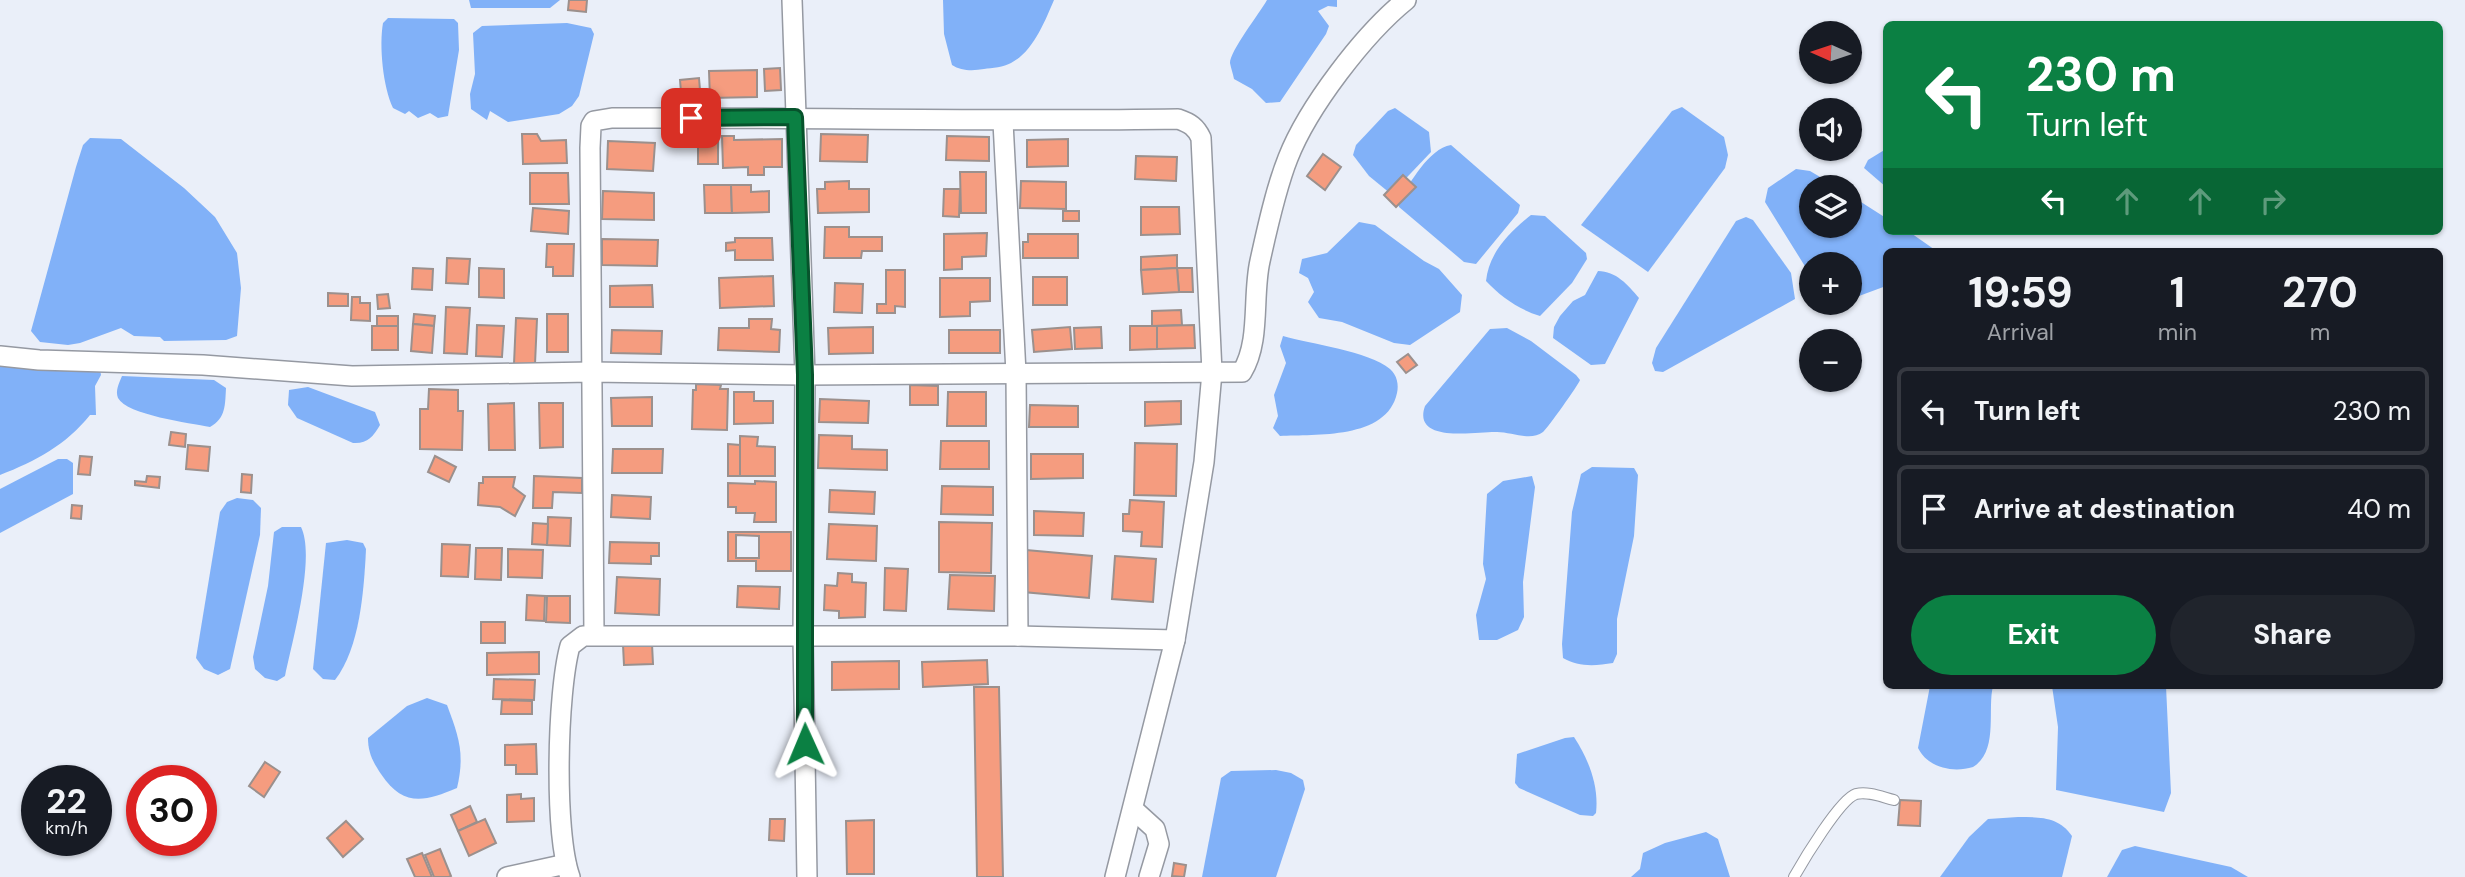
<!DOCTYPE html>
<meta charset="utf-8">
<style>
body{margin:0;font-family:"DM Sans",sans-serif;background:#20242c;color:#f1f3f6;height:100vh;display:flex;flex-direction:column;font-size:26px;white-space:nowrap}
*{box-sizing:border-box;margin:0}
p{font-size:23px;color:#9ea1a6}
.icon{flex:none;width:38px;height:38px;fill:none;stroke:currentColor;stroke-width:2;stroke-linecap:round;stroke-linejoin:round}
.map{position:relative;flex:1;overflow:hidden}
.drawer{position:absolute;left:1883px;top:248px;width:560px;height:441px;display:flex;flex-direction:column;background:#171b24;border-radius:10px;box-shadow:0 2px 5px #0004}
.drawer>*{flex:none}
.hud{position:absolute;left:1883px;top:21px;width:560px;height:214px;border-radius:10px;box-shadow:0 2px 5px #0004;background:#0b8043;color:#fff;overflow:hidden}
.needle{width:46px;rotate:273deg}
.fabs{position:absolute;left:1799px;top:21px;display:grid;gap:14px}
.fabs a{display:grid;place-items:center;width:63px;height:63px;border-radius:50%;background:#171b24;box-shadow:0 2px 5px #0004;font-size:35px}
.speed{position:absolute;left:21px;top:765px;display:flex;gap:14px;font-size:35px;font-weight:700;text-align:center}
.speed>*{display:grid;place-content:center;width:91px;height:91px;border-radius:50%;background:#171b24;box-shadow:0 2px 5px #0004;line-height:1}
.speed small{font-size:18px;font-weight:400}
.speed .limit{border:10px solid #d22;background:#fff;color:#111}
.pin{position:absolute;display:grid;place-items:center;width:60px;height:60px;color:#fff;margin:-30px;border-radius:14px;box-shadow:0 4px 10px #0006}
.me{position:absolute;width:77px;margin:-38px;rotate:359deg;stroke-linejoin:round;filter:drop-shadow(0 0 5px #0008)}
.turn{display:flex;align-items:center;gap:24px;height:147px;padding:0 28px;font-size:32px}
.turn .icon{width:91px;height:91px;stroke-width:2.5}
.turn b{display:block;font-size:49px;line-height:60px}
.lanes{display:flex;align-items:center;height:66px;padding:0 28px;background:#0003;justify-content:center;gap:35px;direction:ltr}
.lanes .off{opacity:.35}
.eta{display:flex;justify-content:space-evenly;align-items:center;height:119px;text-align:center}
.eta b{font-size:42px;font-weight:700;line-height:49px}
.action{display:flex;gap:14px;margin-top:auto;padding:14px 28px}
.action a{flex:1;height:80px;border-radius:42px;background:#0b8043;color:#fff;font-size:28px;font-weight:700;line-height:80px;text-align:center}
.action a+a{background:#20242c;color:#f1f3f6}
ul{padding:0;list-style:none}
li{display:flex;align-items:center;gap:21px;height:88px;margin:0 14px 10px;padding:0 14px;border:4px solid #363941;border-radius:10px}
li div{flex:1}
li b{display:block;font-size:26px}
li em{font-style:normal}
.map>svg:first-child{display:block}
</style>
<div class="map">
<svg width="2465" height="877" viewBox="0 0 2465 877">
<rect width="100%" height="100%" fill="#eaeff9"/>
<g fill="#81b1f8">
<path d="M469,0H560L550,8H471Z"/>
<path d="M943,0H1054C1045,21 1033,52 1011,63C1004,67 992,68 984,69C973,71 961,71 952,65L944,34Z"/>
<path d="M1267,0H1337V7L1328,6L1318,11L1329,26L1326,34L1280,102L1266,103L1252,89L1234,79C1233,74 1231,68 1230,63C1230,51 1259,14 1267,0Z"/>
<path d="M388,18L454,19L458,23L459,50L448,116L438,118L430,113L418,118L409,111L405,114L393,108C383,87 379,46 383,23Z"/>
<path d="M567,23L591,28L594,34L579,96L572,106L559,114L508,122L490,111L487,120L471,109L470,94L475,74L473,33L482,26Z"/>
<path d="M1682,107L1724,137L1728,155L1725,168L1648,272L1581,225L1672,111Z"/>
<path d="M1395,108L1429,132L1431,152L1391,194L1369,176L1353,155L1356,145L1388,111Z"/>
<path d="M90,138L121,139L184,188L215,217L237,253L241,288L237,336L226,340L164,341L160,337L134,336L121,328L80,343L68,345L40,342L31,331L76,167L83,145Z"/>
<path d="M1451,145L1520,205L1518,213L1476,264L1464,262L1399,207L1398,201C1411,183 1428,149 1451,145Z"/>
<path d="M1886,149V187L1864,168L1868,160Z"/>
<path d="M1796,169L1810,171L1837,187H1811V226H1850V195L1886,218V231H1908L1938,252H1886V286L1859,296L1850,295V264H1811V276L1765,202L1768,188Z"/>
<path d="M1531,215L1545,216L1586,253L1587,259L1572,283L1540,316C1518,309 1501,297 1486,281C1489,252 1510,232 1531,215Z"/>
<path d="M1746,217L1753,220L1791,273L1795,299L1663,372L1655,371L1652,363L1656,348L1736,221Z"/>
<path d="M1359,222L1375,225L1424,261L1439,269L1462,295L1460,312L1410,345L1394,343L1342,322L1319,318L1308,302L1314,292L1308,278L1299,273L1302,259L1327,253Z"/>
<path d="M1598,271C1616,271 1628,285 1639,298L1605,364L1591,365L1553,338L1554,327L1560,316L1573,301L1585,295Z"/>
<path d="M1507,328L1531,341L1576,375L1580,380C1579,384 1547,429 1543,432C1530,442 1510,431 1495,432C1474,432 1412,443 1425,406L1490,329Z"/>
<path d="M1283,336C1310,344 1369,351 1390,369C1397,375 1399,385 1397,393C1387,440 1315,434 1280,436L1273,428L1278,416L1274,395L1286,363L1280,346Z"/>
<path d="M0,364L100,369L101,375L95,386L96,415H90C66,445 36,461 0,475Z"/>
<path d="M122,376L214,380L226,388C225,405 226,418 210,427C190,423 127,415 118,398C115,391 119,383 122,376Z"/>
<path d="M308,387L375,412L380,425C373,437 367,444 353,443L297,418L288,405L289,390Z"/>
<path d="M58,459H67L73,463V494L0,533V489Z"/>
<path d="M1592,467L1634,468L1638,475L1634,536L1617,619V654L1613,663C1595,666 1578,667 1563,658L1562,644L1572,512L1581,474Z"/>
<path d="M1532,476L1535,487L1523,582L1524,617L1518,630L1497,640H1479L1476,615L1486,579L1483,564L1487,494L1503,481Z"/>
<path d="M237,498L253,500L261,508L260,535L230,669L218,675L204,669L196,658L220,512L227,502Z"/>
<path d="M282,527H301C316,557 292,642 285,676L277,681L265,678L255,669L253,657L268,586L274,532Z"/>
<path d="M347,540L363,543L366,549C364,590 360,648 335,680L323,679L313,669L326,543Z"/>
<path d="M1930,686H1993C1987,710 1999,751 1973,767C1953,773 1928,768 1918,748Z"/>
<path d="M2052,686H2166L2171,793L2164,812L2056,790L2058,727Z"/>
<path d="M427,698L447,705C459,737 465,754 457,788C424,802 403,807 381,774C373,762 368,753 368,738L407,706Z"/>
<path d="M1574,737C1589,760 1599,786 1596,813L1593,816L1580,815L1519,788L1515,783L1517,754L1565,738Z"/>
<path d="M1276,770L1291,773L1303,780L1305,789L1276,877H1202L1221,778L1231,771Z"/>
<path d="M2018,817C2041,817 2059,817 2072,836L2062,877H1940L1969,837L1988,819Z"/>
<path d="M1706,832L1718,839L1730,877H1631L1640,869L1643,853L1665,843Z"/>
<path d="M2135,846L2231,867L2248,877H2107L2122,850Z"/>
</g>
<g fill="#f59c7f" stroke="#9b908d" stroke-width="2" fill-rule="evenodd">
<path d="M569,0H587L586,12L568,10Z"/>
<path d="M780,68L781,90L765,91L764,69Z"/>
<path d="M757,70V97L710,98L709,71Z"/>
<path d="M699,78L701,102L682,104L680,80Z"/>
<path d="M522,134H537L541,141L566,140L567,163L523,164Z"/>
<path d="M821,134L868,135L867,162L820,161Z"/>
<path d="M722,136H734V140L782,139V167H764V175H748V167L723,168Z"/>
<path d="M947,136L989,137V161L946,160Z"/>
<rect x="698" y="137" width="20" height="27"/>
<path d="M1068,139V166L1027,167V140Z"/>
<path d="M608,141L655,143L653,171L607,169Z"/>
<path d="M1323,154L1341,167L1325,190L1307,176Z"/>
<path d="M1136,156L1177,157L1176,181L1135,179Z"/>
<path d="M960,172H986V213H961Z"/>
<path d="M530,173H568L569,204H530Z"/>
<path d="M1403,175L1416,187L1396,207L1384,195Z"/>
<path d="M849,181V189H869V212L818,213L817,189H825V182Z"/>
<path d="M1021,181L1066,182V209L1020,208Z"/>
<path d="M704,185H731L732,213H705Z"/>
<path d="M731,185H751V192L769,191V212L732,213Z"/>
<path d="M944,189H960L959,217L943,216Z"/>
<path d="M603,191L654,193V220L602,219Z"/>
<path d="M1141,207H1179L1180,234L1141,235Z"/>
<path d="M533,208L569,211L568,234L531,231Z"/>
<rect x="1063" y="211" width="16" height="10"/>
<path d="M825,227H849V237H882V251H862L861,258H824Z"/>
<path d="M987,233L986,256L962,257V269L944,270V234Z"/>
<path d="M1028,234H1078V258H1023V242H1028Z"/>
<path d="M735,238H772L773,260H735V250L726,251V243L735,242Z"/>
<path d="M602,239L658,240L657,266L602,265Z"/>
<path d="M547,244H574L573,276H553V267H546Z"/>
<path d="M1177,255V268L1141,270V257Z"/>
<path d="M447,258L470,259L468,284L446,283Z"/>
<path d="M413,268L433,269L432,290L412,289Z"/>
<path d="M479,268L504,269V298L479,297Z"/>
<path d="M1177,268H1192L1193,292H1179Z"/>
<path d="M1177,268L1179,292L1143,294L1141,270Z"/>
<path d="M886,270H905V307L895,306V313H877V304H886Z"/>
<path d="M773,276L774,306L720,308L719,278Z"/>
<rect x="1033" y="277" width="34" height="28"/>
<path d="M940,278H990V301L970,302V316L940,317Z"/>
<path d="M835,283L863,284L862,313L834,312Z"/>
<path d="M652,285L653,307H610V286Z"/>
<path d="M328,293L348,294V306H328Z"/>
<path d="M388,294L390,308L378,309L377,295Z"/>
<path d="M352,297H360V303H370V321L351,320Z"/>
<path d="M446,307L470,308L467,354L444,353Z"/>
<path d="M1181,310L1182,325L1152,326V311Z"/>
<path d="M414,314L435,316L434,326L413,324Z"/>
<rect x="547" y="314" width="21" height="38"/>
<rect x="377" y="316" width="21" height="10"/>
<path d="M516,318L537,319L535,364H514Z"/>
<path d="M749,319H772L771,329L780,330L779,352L718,350L719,328H749Z"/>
<path d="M413,324L434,326L432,353L411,351Z"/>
<path d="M477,325L504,326L502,357L476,356Z"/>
<path d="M1194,325L1195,348L1157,349V326Z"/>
<rect x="372" y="326" width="26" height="24"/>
<path d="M1130,326H1157V349L1130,350Z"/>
<path d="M873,327V353L829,354L828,328Z"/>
<path d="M1070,327L1072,349L1034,352L1032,330Z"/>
<path d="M1101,327L1102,348L1075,349L1074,328Z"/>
<path d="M612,330L662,331L661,354L611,353Z"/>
<rect x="949" y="330" width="51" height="23"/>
<path d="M1408,354L1417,365L1406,373L1397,362Z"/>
<path d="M696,384L721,385L720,389H728L727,430L692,429L693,390H696Z"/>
<path d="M910,385L938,386V405H910Z"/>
<path d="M429,389L458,390V411H463L462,450L420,449V409H428Z"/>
<path d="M734,392H754V401H773V423L734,424Z"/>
<path d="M948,392H986V426H947Z"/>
<path d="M652,397V426H612L611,398Z"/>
<path d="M820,399L869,401L868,423L819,422Z"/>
<path d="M1181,401V424L1145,426V402Z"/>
<path d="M514,403L515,450H489L488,404Z"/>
<path d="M539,403H563V447L540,448Z"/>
<path d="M1030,405L1078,406V427H1029Z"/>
<path d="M171,432L186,434L185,447L169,445Z"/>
<path d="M819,435L852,436V449L887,450V470L818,468Z"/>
<path d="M740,436L758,437L757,446L775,447V476H740Z"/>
<path d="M941,441H989V469H940Z"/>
<path d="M1135,443L1177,444L1176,496L1134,495Z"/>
<path d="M728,444L740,445V476H728Z"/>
<path d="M188,445L210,447L208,471L186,469Z"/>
<path d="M613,449H663L662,473H612Z"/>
<path d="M1031,454H1083V478L1031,479Z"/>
<path d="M80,456L92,457L90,475L78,474Z"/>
<path d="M435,456L456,467L449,482L428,472Z"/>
<path d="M242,474L252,475L251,493L241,492Z"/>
<path d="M147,476L160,477L159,488L135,485V481L146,482Z"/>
<path d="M534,476L582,478V493L553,492L552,508H533Z"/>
<path d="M483,477H515L513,487L525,496L515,516L500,507L478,505L479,483H483Z"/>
<path d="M755,481L776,482V522H754L755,513H736V507H728V483L755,484Z"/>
<path d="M942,486L993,487V515L941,514Z"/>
<path d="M830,490L875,492L874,514L829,512Z"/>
<path d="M612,495L651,497L650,519L611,517Z"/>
<path d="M1130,500L1164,502L1162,547L1141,546L1142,532L1123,531V514H1129Z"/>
<path d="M72,505L82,506L81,519L71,518Z"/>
<path d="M1034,511L1084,513L1083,536L1034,535Z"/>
<path d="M548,517L571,518L570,546L547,545Z"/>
<path d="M939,522L992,523L991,573L939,572Z"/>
<path d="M533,523L548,524L547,545L532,544Z"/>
<path d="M829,524L877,526L876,561L827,559Z"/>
<path d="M728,532H791V571H756V561H728ZM736,535L759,536V558H736Z"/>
<path d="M610,542L659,543V556H651V564L609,563Z"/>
<path d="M442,544L470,545L468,577L441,576Z"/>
<path d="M476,548H502L501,580L475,579Z"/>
<path d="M508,549L543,550L542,578L508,577Z"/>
<path d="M1026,550L1092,556L1089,598L1023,592Z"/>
<path d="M1115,556L1156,559L1153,602L1112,599Z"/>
<path d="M885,568L908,569L906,611L884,610Z"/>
<path d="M838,573L852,574V582L866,583L865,617L839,618V611L824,610L825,585L837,586Z"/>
<path d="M950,575L995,576L994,611L948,609Z"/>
<path d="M617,577L660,579L659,615L615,613Z"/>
<path d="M738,586L780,587L779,609L737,607Z"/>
<path d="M527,595L545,596L544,621L526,620Z"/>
<path d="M547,596H570V623L546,622Z"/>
<rect x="481" y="622" width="24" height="21"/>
<path d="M652,644L653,664L624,665L623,645Z"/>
<path d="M539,652V674L487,675V653Z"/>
<path d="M987,660L988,684L923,687L922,662Z"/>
<path d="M899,661V689L832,690V662Z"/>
<path d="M494,679L535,680L534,700L493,699Z"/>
<path d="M974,687H999L1003,877H977Z"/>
<path d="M502,700L532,701V714H501Z"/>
<path d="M536,744L537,774H516V765H505V745Z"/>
<path d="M265,762L280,772L264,797L249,786Z"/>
<path d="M521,794V799L534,798V821L507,822V795Z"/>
<path d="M1900,800L1921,801L1920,826L1898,825Z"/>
<path d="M470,806L477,822L458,831L451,815Z"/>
<path d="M485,819L496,843L469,856L458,831Z"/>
<path d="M770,819H785L784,841L769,840Z"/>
<path d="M874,820V874H847L846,821Z"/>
<path d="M346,821L363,839L343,857L327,838Z"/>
<path d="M440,849L451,876L449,877H434L425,855Z"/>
<path d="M422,853L432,877H415L407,859Z"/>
<path d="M1174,863L1186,865L1184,877L1172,876Z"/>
</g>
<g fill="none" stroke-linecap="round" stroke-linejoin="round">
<g stroke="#9599a2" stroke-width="12">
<path id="service" d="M1794,877C1803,861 1840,799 1856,794C1868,791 1882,797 1894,800"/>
</g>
<g stroke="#9599a2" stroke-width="22">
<g id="minor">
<path d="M792,0L805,375L803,637L807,877"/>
<path d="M1003,122L1016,373L1018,636"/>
<path d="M0,356L39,360L203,365L352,376L591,372L805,375L1242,372C1261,341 1252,296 1260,261C1267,229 1276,188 1288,158C1308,107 1364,34 1406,0"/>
<path d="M594,634L590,148L591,126L594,121L612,118C801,117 990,122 1178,119C1190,123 1196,127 1201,138L1212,372L1204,462L1175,640L1115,877"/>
<path d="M1133,809L1155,829L1159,844L1149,877"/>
<path d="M507,877L566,864"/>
<path d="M570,877C554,832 557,693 570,646L583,636H1018L1175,640"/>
</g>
</g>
<use href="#service" stroke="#fff" stroke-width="10"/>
<use href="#minor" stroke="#fff" stroke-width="19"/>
</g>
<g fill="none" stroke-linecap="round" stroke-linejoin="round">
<g stroke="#07532c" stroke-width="18">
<path id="route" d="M691,118L795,117L805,375V744"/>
</g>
<use href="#route" stroke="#0b8043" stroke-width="12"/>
</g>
</svg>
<div class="fabs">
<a><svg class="needle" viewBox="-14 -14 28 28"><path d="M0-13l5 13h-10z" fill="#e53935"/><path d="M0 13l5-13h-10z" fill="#9ea1a6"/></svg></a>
<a><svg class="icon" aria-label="sound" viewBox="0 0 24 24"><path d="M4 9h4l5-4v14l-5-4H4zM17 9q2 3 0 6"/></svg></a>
<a><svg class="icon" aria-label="layers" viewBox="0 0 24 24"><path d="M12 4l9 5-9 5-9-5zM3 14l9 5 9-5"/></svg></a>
<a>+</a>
<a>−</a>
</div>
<div class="speed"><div>22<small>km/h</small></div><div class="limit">30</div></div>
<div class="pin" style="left:691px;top:118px;background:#d93025"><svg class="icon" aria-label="arrive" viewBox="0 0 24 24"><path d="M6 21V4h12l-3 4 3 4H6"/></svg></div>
<svg class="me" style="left:805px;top:744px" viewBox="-20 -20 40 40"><path d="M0-17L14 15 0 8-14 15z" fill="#0b8043" stroke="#fff" stroke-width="4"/></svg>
<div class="hud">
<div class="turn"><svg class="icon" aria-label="left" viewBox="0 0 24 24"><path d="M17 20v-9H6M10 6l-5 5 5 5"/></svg><div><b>230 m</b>Turn left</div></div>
<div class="lanes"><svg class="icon" aria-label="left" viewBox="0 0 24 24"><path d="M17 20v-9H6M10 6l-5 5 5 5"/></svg><svg class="icon off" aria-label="ahead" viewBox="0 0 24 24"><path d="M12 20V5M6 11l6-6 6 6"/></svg><svg class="icon off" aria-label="ahead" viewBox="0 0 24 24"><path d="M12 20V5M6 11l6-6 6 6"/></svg><svg class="icon off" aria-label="right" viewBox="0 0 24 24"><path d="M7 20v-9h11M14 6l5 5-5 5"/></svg></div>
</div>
<section class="drawer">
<div class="eta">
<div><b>19:59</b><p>Arrival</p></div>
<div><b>1</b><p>min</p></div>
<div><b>270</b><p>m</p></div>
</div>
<ul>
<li><svg class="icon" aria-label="left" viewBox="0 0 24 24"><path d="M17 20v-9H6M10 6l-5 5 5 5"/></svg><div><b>Turn left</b></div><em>230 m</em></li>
<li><svg class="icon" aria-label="arrive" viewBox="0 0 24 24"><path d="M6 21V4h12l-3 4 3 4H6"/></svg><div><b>Arrive at destination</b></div><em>40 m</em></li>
</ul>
<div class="action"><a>Exit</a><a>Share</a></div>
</section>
</div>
